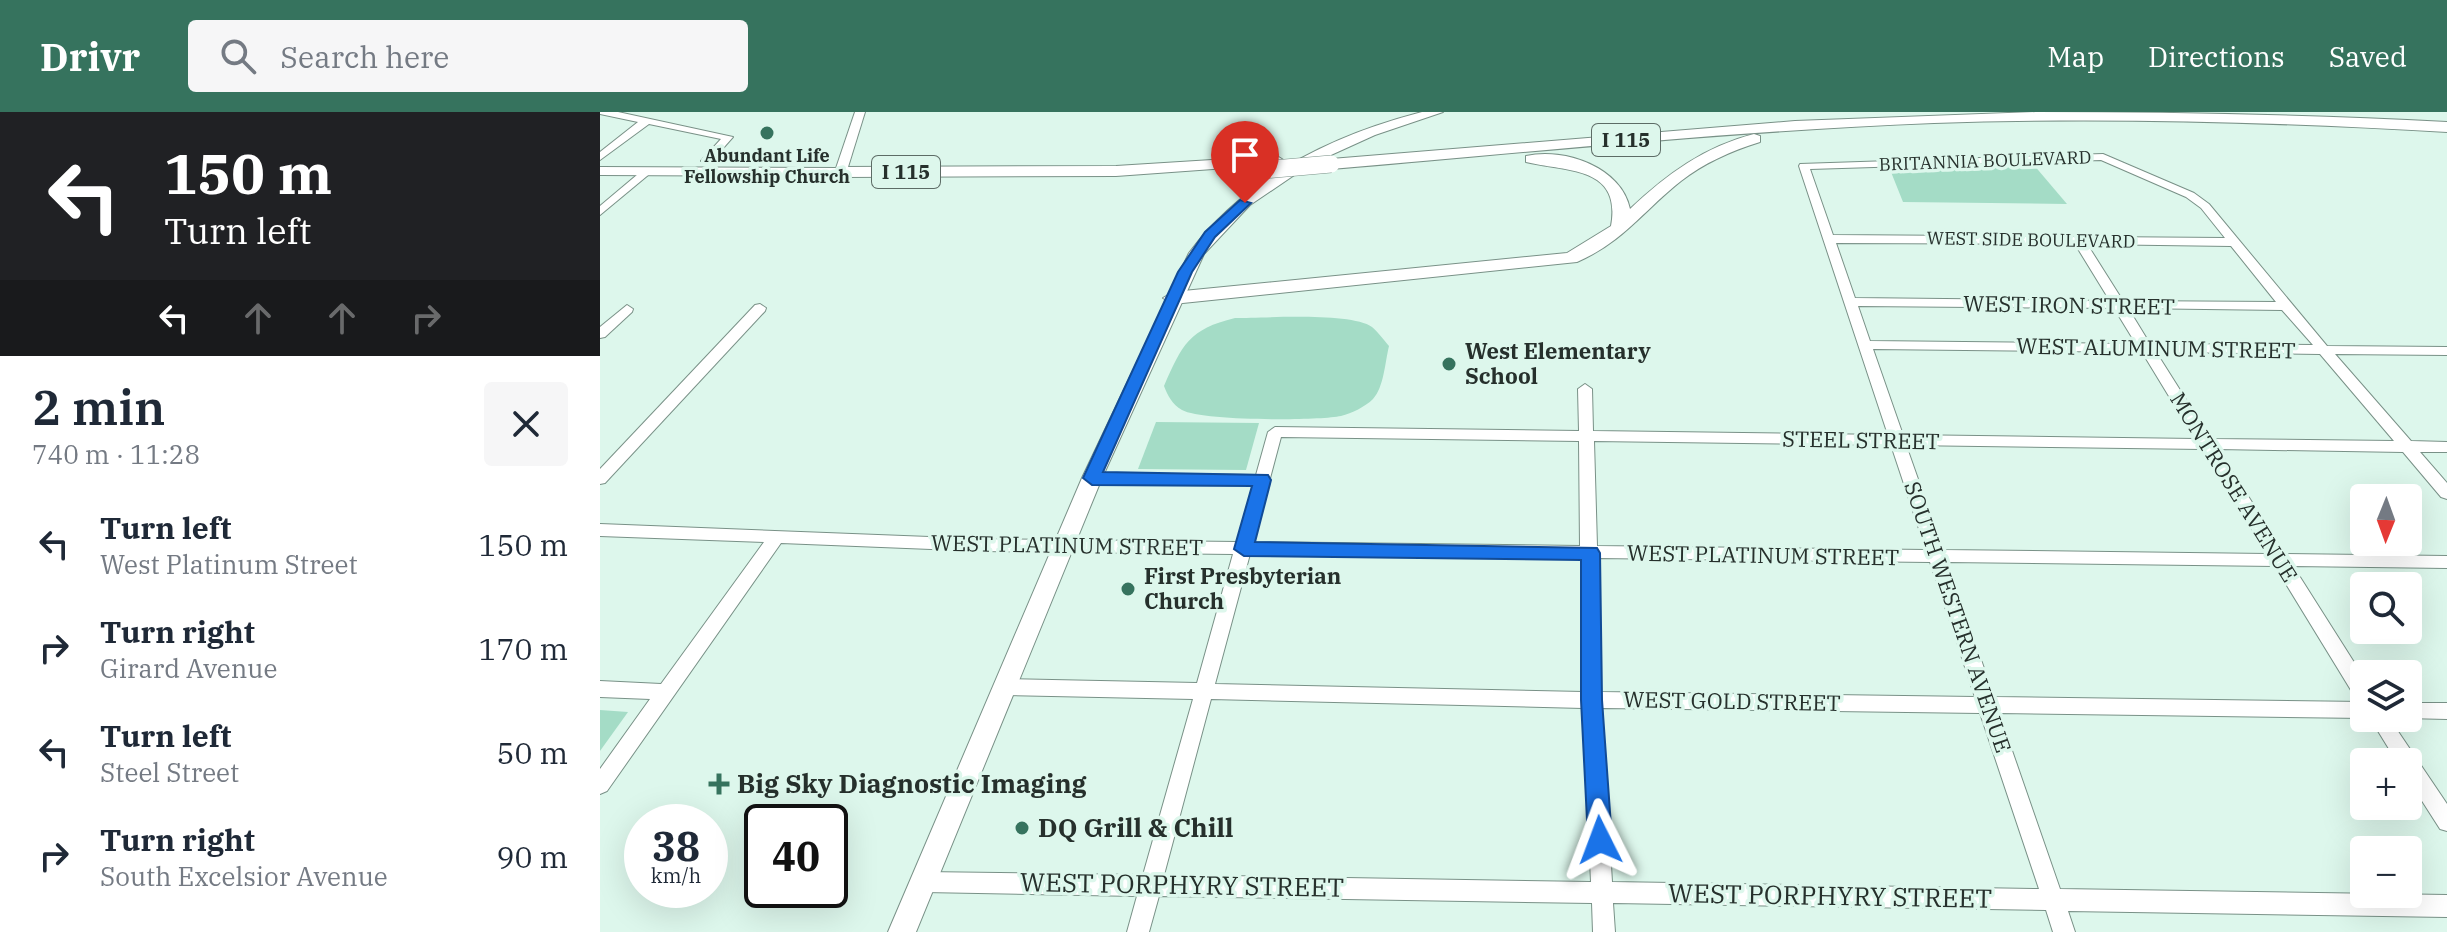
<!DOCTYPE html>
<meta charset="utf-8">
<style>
body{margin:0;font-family:"IBM Plex Serif",serif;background:#f6f6f7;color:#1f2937;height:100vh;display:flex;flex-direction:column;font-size:30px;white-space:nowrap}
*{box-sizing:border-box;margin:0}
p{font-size:26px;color:#747a83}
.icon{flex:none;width:44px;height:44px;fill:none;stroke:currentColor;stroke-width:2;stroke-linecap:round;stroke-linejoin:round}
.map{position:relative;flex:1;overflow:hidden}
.details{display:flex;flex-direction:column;background:#fff;width:600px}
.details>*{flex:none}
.hud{background:#202124;color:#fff;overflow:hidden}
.needle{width:52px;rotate:181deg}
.fabs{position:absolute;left:1750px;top:372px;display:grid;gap:16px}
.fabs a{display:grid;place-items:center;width:72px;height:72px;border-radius:8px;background:#fff;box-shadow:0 8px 32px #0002;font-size:40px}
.speed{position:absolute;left:24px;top:692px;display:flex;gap:16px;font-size:40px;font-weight:700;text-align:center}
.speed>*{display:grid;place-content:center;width:104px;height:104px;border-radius:50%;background:#fff;box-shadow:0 8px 32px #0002;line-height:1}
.speed small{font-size:20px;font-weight:400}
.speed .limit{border:4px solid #111;border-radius:12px;background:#fff;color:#111}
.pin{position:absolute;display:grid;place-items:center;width:68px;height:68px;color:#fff;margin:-82px -34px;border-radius:50% 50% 50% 0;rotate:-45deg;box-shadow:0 0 8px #0007}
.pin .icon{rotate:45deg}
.me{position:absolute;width:88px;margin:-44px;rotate:357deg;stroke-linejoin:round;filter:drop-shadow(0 0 6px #0008)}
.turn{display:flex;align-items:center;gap:28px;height:168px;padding:0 32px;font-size:36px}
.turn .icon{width:104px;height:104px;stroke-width:2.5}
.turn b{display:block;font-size:56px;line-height:68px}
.lanes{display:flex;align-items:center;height:76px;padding:0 32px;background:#0003;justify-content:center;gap:40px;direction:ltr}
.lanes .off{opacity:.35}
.round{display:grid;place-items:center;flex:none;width:84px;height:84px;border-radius:8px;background:#f6f6f7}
.headline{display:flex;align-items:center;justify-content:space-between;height:136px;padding:0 32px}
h1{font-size:48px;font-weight:600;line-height:60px}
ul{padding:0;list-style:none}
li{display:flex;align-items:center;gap:24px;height:104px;padding:0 32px}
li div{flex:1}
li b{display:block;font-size:30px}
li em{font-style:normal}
header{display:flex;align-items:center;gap:48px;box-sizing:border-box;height:112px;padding:0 40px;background:#36735e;color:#fff}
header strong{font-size:38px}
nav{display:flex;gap:44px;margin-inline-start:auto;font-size:28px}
.search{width:560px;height:72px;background:#f6f6f7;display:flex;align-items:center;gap:20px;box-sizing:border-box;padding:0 28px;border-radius:8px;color:#747a83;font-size:30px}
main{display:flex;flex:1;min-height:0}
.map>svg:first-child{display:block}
</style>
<header>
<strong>Drivr</strong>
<div class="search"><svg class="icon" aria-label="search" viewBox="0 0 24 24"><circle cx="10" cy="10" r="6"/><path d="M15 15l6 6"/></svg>Search here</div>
<nav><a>Map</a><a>Directions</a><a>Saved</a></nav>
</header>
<main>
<section class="details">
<div class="hud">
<div class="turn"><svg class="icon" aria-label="left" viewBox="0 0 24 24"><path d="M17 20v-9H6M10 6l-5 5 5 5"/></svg><div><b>150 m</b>Turn left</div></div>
<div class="lanes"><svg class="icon" aria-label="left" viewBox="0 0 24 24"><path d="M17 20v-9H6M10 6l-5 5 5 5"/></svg><svg class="icon off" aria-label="ahead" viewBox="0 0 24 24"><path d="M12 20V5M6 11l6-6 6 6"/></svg><svg class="icon off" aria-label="ahead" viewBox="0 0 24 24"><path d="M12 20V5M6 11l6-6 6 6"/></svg><svg class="icon off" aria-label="right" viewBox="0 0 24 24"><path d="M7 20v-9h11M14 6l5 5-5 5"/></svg></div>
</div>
<div class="headline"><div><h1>2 min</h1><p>740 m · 11:28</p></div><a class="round"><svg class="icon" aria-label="close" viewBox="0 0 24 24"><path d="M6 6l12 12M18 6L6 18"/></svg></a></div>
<ul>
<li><svg class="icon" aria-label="left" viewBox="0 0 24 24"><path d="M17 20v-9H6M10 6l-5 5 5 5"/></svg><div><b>Turn left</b><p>West Platinum Street</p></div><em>150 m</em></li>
<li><svg class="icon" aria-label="right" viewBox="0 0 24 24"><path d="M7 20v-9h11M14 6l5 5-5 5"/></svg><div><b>Turn right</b><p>Girard Avenue</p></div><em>170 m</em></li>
<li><svg class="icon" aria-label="left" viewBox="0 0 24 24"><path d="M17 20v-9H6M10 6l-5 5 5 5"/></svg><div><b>Turn left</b><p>Steel Street</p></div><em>50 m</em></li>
<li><svg class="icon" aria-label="right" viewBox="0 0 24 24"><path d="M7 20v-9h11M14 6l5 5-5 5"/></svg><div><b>Turn right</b><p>South Excelsior Avenue</p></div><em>90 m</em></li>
</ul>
</section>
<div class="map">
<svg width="1847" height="820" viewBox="0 0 1847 820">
<rect width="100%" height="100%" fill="#ddf7ec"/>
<g fill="#a4dcc6">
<path d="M1433,52L1467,92L1303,90L1289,55Z"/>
<path d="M635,206C664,206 751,200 772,215C778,220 784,228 789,234C785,250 784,275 773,287C765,295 752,301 741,304C717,309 601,309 582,298C572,292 568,284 564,274C582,233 589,217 635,206Z"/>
<path d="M556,310L659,311L646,358L538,357Z"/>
<path d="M0,598L28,600L0,639Z"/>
</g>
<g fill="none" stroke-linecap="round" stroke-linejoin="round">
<g stroke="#799187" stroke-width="2">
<g id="minor">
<path d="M0,0H18L133,25L110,51L106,52L101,49L121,27L49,12L0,48V40L38,10L0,2Z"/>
<path d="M255,0H265L244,68L234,70L232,68Z"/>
<path d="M1503,42L1594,81L1609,92L1727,234L1847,235V243L1735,242L1811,329L1847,330V340H1820L1847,371V387L1841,385L1803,340L1618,337L1685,442L1847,444V456L1693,454L1764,566V590L1757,588L1675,454L1347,450L1394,585L1764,590V606L1399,601L1460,777L1847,783V805L1468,799L1475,820H1453L1446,798L1013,791L1015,820H993L992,791L559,784L549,820H527L537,784L324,780L316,777L313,770L316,763L324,760L543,763L593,587L405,583L398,580L396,575L398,570L405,567L597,571L633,442L381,439L181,431L7,679L0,682V657L50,587L0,585V569L61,572L164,430L0,424V412L381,427L637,430L653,373L492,371L484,366L492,361L656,363L668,320L675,315L979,319L978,277L985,272L992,277L993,319L1288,323L1199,54L1200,52ZM1501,48L1586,85L1601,96L1625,126L1233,123L1210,57ZM1236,131L1475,132L1510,189L1255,186ZM1487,132L1631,134L1676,190L1523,189ZM1258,194L1514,196L1536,232L1270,229ZM1528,196L1682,198L1713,233L1550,232ZM1273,237L1542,240L1595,327L1303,323ZM1556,240L1720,242L1794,329L1611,327ZM681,325L979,329L980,434L653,430ZM994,329L1291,333L1326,438L997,434ZM1306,333L1602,337L1667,442L1343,438ZM650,442L981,446L983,580L615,572ZM997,446L1330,450L1375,585L1001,580ZM611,587L983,596L991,770L564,763ZM1002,596L1380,601L1439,777L1012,770Z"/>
<path d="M44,57L53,59L0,103V94Z"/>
<path d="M160,192L166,196L165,199L5,371L0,372V357L155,193Z"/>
<path d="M27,193L33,197L32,200L5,225L0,226V215Z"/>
<path d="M1808,591H1847V607L1805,606H1808Z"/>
<path d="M1770,606H1789L1847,692V719L1840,717L1808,667V650H1797Z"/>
</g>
</g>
<g stroke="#799187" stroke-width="2">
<g id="major">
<path d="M822,0H843L775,23L709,53L650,93L604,142L502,366L316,820H288L482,366L589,141C646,65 733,23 822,0Z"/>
<path d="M0,55L241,56L248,60L241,64L0,63Z"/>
</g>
</g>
<g stroke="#799187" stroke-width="2">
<g id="highway">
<path d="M1436,0C1573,0 1710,3 1847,10V20C1676,10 1505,5 1334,11C1132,19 932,40 731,57L723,52L731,47L1195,9Z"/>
<path d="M1154,22L1160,24V30C1131,39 1104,51 1081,69C1043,99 1023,130 977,150L573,192L563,186L573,180L967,141L1011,114C1022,54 967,60 926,50V44C965,35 1022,56 1030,97C1067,62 1104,35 1154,22Z"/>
<path d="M677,44L685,49L683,52L516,64L241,65L233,60L241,55L516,54Z"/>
</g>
</g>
<use href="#minor" fill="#fff" fill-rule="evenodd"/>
<use href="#major" fill="#fff" fill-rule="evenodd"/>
<use href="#highway" fill="#fff" fill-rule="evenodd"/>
<g stroke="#799187" stroke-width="18" stroke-linecap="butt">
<path id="highway-bridge" d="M663,58L731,52"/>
</g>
<use href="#highway-bridge" stroke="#fff" stroke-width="17"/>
</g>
<path fill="#1a73e8" stroke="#114b97" stroke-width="2" d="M640,88L651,91L615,125L592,160L503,360L668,363L671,368L655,430L997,436L1000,441L1002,588L1012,728L1008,736L1000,739L992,736L988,728L981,588V448L644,444L634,437L652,374L492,373L483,366L578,160L605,120Z"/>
<g fill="#36735e" stroke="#ddf7ec" stroke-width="3">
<circle cx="167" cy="21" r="8"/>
<circle cx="849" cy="252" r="8"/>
<circle cx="528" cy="477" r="8"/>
<path d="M115 660h8v8h8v8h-8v8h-8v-8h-8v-8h8z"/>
<circle cx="422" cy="716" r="8"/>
</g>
<g text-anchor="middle" stroke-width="7" stroke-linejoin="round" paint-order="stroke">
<g font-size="18" font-weight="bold" fill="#26302c" stroke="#ddf7ec">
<text x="167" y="50">Abundant Life<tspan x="167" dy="21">Fellowship Church</tspan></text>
</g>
<g font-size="18" fill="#26302c" stroke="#ddf7ec">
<text transform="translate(1385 49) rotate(-2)" y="6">BRITANNIA BOULEVARD</text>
<text transform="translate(1431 128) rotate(1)" y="6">WEST SIDE BOULEVARD</text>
</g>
<g fill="#ddf7ec" stroke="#5d6c66" stroke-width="2">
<rect x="992" y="12" width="68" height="32" rx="6"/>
<rect x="272" y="44" width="68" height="32" rx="6"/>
</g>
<g font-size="20" font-weight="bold" fill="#26302c">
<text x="1026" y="35">I 115</text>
<text x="306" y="67">I 115</text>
</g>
<g font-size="22" fill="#26302c" stroke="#ddf7ec">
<text transform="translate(1469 193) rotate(1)" y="8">WEST IRON STREET</text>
<text transform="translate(1556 236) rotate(1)" y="8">WEST ALUMINUM STREET</text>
<text transform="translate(1261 328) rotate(1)" y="8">STEEL STREET</text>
<text transform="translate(1634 375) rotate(58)" y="8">MONTROSE AVENUE</text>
<text transform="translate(467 433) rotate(1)" y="8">WEST PLATINUM STREET</text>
<text transform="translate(1163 443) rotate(1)" y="8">WEST PLATINUM STREET</text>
<text transform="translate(1358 505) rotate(71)" y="8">SOUTH WESTERN AVENUE</text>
<text transform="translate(1132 589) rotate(1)" y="8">WEST GOLD STREET</text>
</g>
<g font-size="22" font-weight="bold" fill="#26302c" stroke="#ddf7ec" text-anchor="start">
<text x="865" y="247">West Elementary<tspan x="865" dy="25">School</tspan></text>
<text x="544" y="472">First Presbyterian<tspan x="544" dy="25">Church</tspan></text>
</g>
<g font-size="26" font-weight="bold" fill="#26302c" stroke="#ddf7ec" text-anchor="start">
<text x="137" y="681">Big Sky Diagnostic Imaging</text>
<text x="438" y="725">DQ Grill &amp; Chill</text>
</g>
<g font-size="26" fill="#26302c" stroke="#ddf7ec">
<text transform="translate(582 773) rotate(1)" y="9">WEST PORPHYRY STREET</text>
<text transform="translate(1230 784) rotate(1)" y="9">WEST PORPHYRY STREET</text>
</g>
</g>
</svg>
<div class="fabs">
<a><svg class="needle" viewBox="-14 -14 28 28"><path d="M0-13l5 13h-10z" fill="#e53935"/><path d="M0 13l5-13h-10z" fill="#747a83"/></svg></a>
<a><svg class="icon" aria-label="search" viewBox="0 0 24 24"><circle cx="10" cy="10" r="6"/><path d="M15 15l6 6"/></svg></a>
<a><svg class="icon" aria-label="layers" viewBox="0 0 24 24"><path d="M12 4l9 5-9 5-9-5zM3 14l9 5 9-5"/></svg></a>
<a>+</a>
<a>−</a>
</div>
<div class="speed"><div>38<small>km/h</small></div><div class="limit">40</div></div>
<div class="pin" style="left:645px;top:91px;background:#d93025"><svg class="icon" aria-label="arrive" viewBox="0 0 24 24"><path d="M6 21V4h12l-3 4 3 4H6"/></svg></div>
<svg class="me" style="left:1000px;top:728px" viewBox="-20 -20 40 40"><path d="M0-17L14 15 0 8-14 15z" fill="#1a73e8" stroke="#fff" stroke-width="4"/></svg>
</div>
</main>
